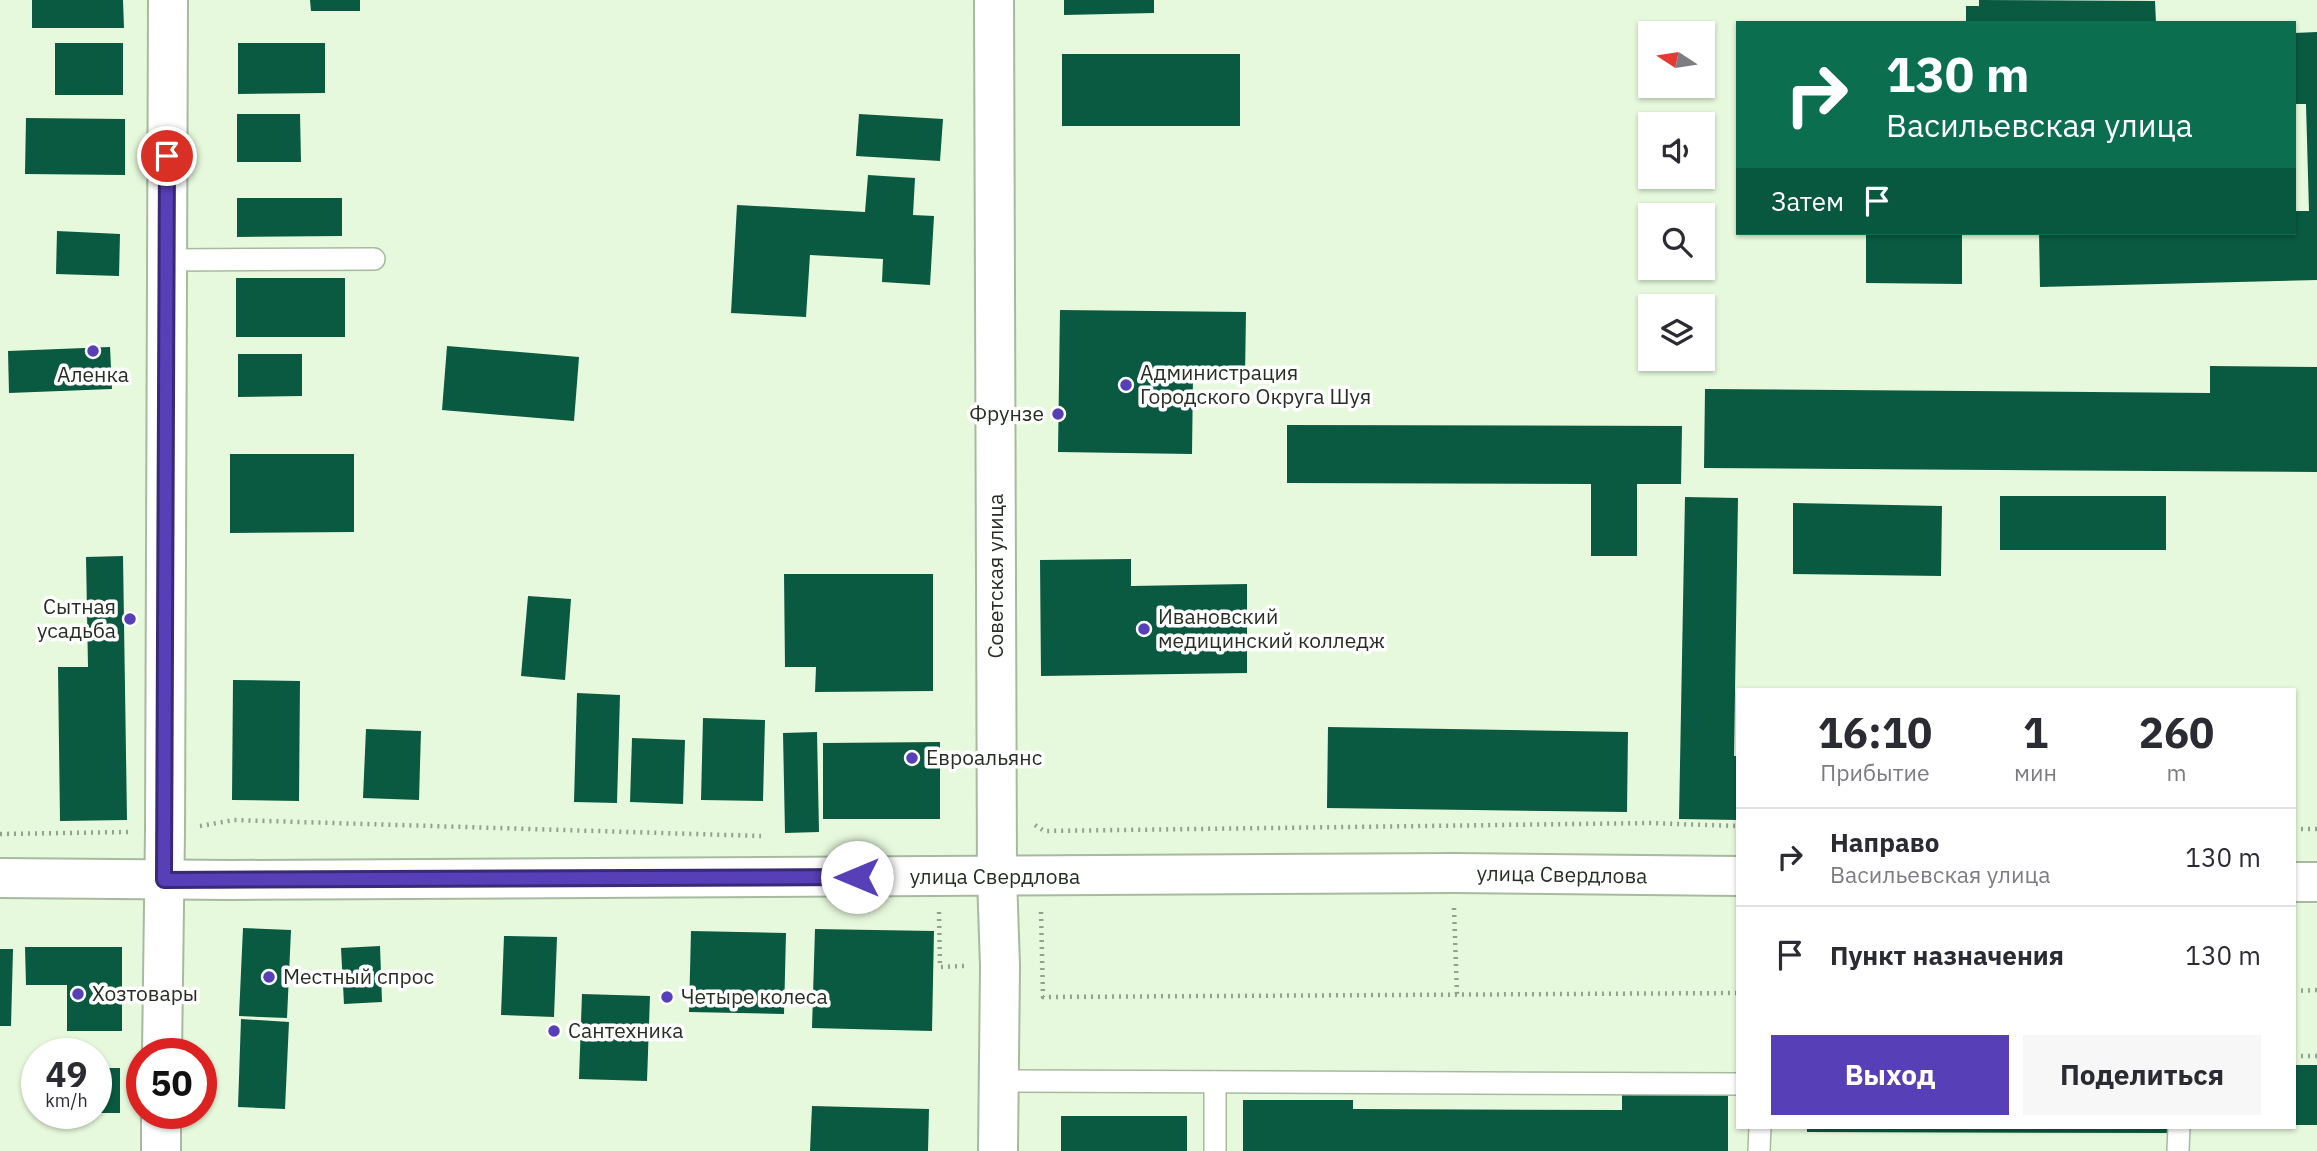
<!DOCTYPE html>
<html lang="ru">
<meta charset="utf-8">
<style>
body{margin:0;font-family:"IBM Plex Sans",sans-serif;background:#f7f7f7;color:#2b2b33;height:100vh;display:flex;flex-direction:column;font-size:26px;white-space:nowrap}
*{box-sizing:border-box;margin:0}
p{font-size:23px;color:#7c7c81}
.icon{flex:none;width:38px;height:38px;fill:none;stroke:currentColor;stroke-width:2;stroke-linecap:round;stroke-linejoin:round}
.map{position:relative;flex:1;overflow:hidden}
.side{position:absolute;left:1736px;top:688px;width:560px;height:441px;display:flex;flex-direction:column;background:#fff;border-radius:0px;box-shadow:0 2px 5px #0004}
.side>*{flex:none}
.guide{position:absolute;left:1736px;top:21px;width:560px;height:214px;border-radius:0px;box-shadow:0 2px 5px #0004;background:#0b6e4f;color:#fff;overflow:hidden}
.needle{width:46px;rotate:282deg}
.fabs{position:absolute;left:1638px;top:21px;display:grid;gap:14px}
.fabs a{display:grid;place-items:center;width:77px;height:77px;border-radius:0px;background:#fff;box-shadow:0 2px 5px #0004;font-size:35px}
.speed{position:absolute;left:21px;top:1038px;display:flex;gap:14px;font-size:35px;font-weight:700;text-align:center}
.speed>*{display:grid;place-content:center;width:91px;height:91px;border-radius:50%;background:#fff;box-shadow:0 2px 5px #0004;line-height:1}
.speed small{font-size:18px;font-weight:400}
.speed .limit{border:10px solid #d22;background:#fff;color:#111}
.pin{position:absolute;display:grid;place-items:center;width:60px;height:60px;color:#fff;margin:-30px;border:4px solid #fff;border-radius:50%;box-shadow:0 2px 7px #0007}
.me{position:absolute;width:77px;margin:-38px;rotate:270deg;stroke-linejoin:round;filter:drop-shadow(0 0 5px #0008)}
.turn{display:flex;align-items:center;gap:24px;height:147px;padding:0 35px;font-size:32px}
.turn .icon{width:91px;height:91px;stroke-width:2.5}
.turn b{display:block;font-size:49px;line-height:60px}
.then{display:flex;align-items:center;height:66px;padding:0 35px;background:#0003;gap:14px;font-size:26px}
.eta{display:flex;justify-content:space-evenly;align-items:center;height:119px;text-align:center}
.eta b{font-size:42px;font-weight:700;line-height:49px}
.primary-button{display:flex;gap:14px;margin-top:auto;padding:14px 35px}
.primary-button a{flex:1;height:80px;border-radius:0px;background:#573fb7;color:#fff;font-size:28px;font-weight:700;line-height:80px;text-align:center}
.primary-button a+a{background:#f7f7f7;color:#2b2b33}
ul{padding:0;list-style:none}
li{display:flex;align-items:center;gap:21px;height:98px;padding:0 35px;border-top:2px solid #e1e1e2}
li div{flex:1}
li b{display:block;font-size:26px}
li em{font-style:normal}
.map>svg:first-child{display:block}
</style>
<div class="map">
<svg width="2317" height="1151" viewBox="0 0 2317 1151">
<rect width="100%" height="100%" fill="#e6f9dc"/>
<g fill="#095a41">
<path d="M32,0H123L124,28H32Z"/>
<path d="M310,0H360V11H311Z"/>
<path d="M1064,0H1154V13L1064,15Z"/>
<path d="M1979,0L2155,1L2156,23H1966V6H1979Z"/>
<path d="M2317,32V280L2040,287L2039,233H2294V211H2309L2306,104H2294V33Z"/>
<rect x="55" y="43" width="68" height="52"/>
<path d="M238,43H325V93L238,94Z"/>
<rect x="1062" y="54" width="178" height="72"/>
<path d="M237,114H300L301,162H237Z"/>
<path d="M859,114L943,119L940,161L856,156Z"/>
<path d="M26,118L125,119V175L25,174Z"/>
<path d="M868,175L915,178L913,215L934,216L930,285L882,282L883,259L810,255L806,317L731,313L737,205L865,212Z"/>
<path d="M237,198H342V236L237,237Z"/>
<path d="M57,231L120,234L119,276L56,274Z"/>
<path d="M1866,233H1962V284L1866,283Z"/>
<rect x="236" y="278" width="109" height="59"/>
<path d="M1060,310L1246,312L1245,376L1193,375L1192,454L1058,452Z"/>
<path d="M447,346L579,357L574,421L442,410Z"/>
<path d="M110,347L112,389L9,393L8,351Z"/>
<path d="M238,354H302V396L238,397Z"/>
<path d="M2210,366L2317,367V472L1704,468L1705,389L2210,393Z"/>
<path d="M1287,425L1682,426L1681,484H1637V556H1591V484L1287,483Z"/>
<path d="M230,454H354V532L230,533Z"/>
<rect x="2000" y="496" width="166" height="54"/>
<path d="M1685,497L1738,498L1734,756H1738V820L1679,819Z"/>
<path d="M1793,503L1942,506L1941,576L1793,574Z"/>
<path d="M123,556L127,820L60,821L58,667H88L86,557Z"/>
<path d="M1131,559V586L1247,584V673L1041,676L1040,560Z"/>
<path d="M784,574H933V691L815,692L816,667H785Z"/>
<path d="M528,596L571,599L565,680L521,676Z"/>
<path d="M233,680L300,681L299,801L232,800Z"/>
<path d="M577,693L620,695L617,803L574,802Z"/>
<path d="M703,718L765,720L763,801L701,800Z"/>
<path d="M1328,727L1628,732L1627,812L1327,808Z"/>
<path d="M366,729L421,731L419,800L363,798Z"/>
<path d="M817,732L819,832L785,833L783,733Z"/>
<path d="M632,738L685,740L683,804L630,802Z"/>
<path d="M940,742V819H823V743Z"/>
<path d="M243,928L291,930L287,1018L239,1016Z"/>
<path d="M815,929L934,931L932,1031L812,1028Z"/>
<path d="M691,931L786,933L784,1014L689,1012Z"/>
<path d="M504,936L557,937L554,1017L501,1015Z"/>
<path d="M380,946L382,1002L344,1004L341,948Z"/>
<path d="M25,947H122V1031H67V985H26Z"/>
<path d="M0,949H13L11,1026H0Z"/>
<path d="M582,994L650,996L647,1081L579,1079Z"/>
<path d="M241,1019L289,1022L285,1109L238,1107Z"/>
<rect x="2294" y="1065" width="23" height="60"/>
<rect x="96" y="1068" width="24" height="45"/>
<path d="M1622,1091H1728V1151H1243V1100H1353V1109L1622,1110Z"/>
<path d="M812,1106L929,1109L928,1151H810Z"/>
<rect x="1061" y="1116" width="126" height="35"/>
<path d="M1807,1127H2167V1133L1807,1132Z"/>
</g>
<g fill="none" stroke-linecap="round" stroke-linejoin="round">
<g stroke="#a7ba9f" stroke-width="24">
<g id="service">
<path d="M167,260L374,259"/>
<path d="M999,1081L1738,1084"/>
<path d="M1215,1151V1082"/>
<path d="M1759,1151L1760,1127"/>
<path d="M2178,1151L2179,1127"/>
</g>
</g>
<g stroke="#a7ba9f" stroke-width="42">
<path id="minor" d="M994,0L997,877"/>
</g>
<g stroke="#a7ba9f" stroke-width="42">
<g id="tertiary">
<path d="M997,877L1000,966L998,1151"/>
<path d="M162,1054L165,831L168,0"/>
<path d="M161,1151V1113"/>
</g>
</g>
<g stroke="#a7ba9f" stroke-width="42">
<g id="secondary">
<path d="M0,878L232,880L1453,873L1738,876"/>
<path d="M2294,882H2317"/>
</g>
</g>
<g stroke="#94a28d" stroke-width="4.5" stroke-dasharray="2 5" stroke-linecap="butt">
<path d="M1035,825L1044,831L1650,823L1738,826"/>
<path d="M200,826L234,820L761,836"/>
<path d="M2294,829H2317"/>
<path d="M0,834L129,832"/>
<path d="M1454,908L1457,995"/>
<path d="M939,912L940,967L964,966"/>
<path d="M1041,912L1043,997L1738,993"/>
<path d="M2294,991L2317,990"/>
<path d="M2294,1056H2317"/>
</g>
<use href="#service" stroke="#fff" stroke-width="21"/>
<use href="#minor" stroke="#fff" stroke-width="38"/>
<use href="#tertiary" stroke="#fff" stroke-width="38"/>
<use href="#secondary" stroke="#fff" stroke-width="38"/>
</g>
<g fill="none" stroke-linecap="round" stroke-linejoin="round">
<g stroke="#392977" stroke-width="18">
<path id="route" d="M167,156L164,880L857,877"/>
</g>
<use href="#route" stroke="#573fb7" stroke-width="12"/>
</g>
<g fill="#573fb7" stroke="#fff" stroke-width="2.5">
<circle cx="93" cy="351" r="7"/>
<circle cx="1126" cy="385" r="7"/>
<circle cx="1058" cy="414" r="7"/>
<circle cx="130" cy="619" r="7"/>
<circle cx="1144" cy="629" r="7"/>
<circle cx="912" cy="758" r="7"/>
<circle cx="269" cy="977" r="7"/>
<circle cx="78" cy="994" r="7"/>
<circle cx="667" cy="997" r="7"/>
<circle cx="554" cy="1031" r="7"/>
</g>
<g text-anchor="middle" stroke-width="7" stroke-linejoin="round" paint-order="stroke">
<g font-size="21" fill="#272e23" stroke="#fff" text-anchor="start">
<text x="1140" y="380">Администрация<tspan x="1140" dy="24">Городского Округа Шуя</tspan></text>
<text x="93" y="382" text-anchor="middle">Аленка</text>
<text x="1044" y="421" text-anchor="end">Фрунзе</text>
<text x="116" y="614" text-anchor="end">Сытная<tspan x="116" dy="24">усадьба</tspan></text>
<text x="1158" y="624">Ивановский<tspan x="1158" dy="24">медицинский колледж</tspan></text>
<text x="926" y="765">Евроальянс</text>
<text x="283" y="984">Местный спрос</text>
<text x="92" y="1001">Хозтовары</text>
<text x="681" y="1004">Четыре колеса</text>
<text x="568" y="1038">Сантехника</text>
</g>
<g font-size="21" fill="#272e23" stroke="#fff">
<text transform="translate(996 576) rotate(-90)" y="7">Советская улица</text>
<text transform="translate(1562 875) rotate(1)" y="7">улица Свердлова</text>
<text x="995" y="884">улица Свердлова</text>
</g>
</g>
</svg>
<div class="fabs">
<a><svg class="needle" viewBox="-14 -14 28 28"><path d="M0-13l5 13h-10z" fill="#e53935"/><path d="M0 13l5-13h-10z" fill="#7c7c81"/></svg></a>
<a><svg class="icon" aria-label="sound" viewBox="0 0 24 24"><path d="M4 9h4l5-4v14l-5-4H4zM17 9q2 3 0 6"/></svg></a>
<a><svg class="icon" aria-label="search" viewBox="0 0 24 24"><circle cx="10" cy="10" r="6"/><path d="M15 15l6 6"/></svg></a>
<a><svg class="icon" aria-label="layers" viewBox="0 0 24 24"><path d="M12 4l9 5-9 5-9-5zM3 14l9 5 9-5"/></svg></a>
</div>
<div class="speed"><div>49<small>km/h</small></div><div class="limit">50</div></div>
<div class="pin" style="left:167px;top:156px;background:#d93025"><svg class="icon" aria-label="arrive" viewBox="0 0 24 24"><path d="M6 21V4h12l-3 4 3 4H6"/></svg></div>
<svg class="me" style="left:857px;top:877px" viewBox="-20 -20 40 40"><circle r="19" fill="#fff"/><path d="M0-13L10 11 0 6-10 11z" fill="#573fb7"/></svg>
<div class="guide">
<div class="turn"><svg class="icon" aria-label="right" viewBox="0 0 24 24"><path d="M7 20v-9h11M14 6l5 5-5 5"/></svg><div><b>130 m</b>Васильевская улица</div></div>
<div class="then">Затем<svg class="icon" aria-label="arrive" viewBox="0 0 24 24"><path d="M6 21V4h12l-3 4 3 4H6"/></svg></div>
</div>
<section class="side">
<div class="eta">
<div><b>16:10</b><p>Прибытие</p></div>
<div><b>1</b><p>мин</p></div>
<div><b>260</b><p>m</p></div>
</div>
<ul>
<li><svg class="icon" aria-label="right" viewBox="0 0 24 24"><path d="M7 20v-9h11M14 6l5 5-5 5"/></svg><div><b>Направо</b><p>Васильевская улица</p></div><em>130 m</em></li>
<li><svg class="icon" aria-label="arrive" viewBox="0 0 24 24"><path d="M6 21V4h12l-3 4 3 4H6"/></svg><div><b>Пункт назначения</b></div><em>130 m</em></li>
</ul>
<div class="primary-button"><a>Выход</a><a>Поделиться</a></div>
</section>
</div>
